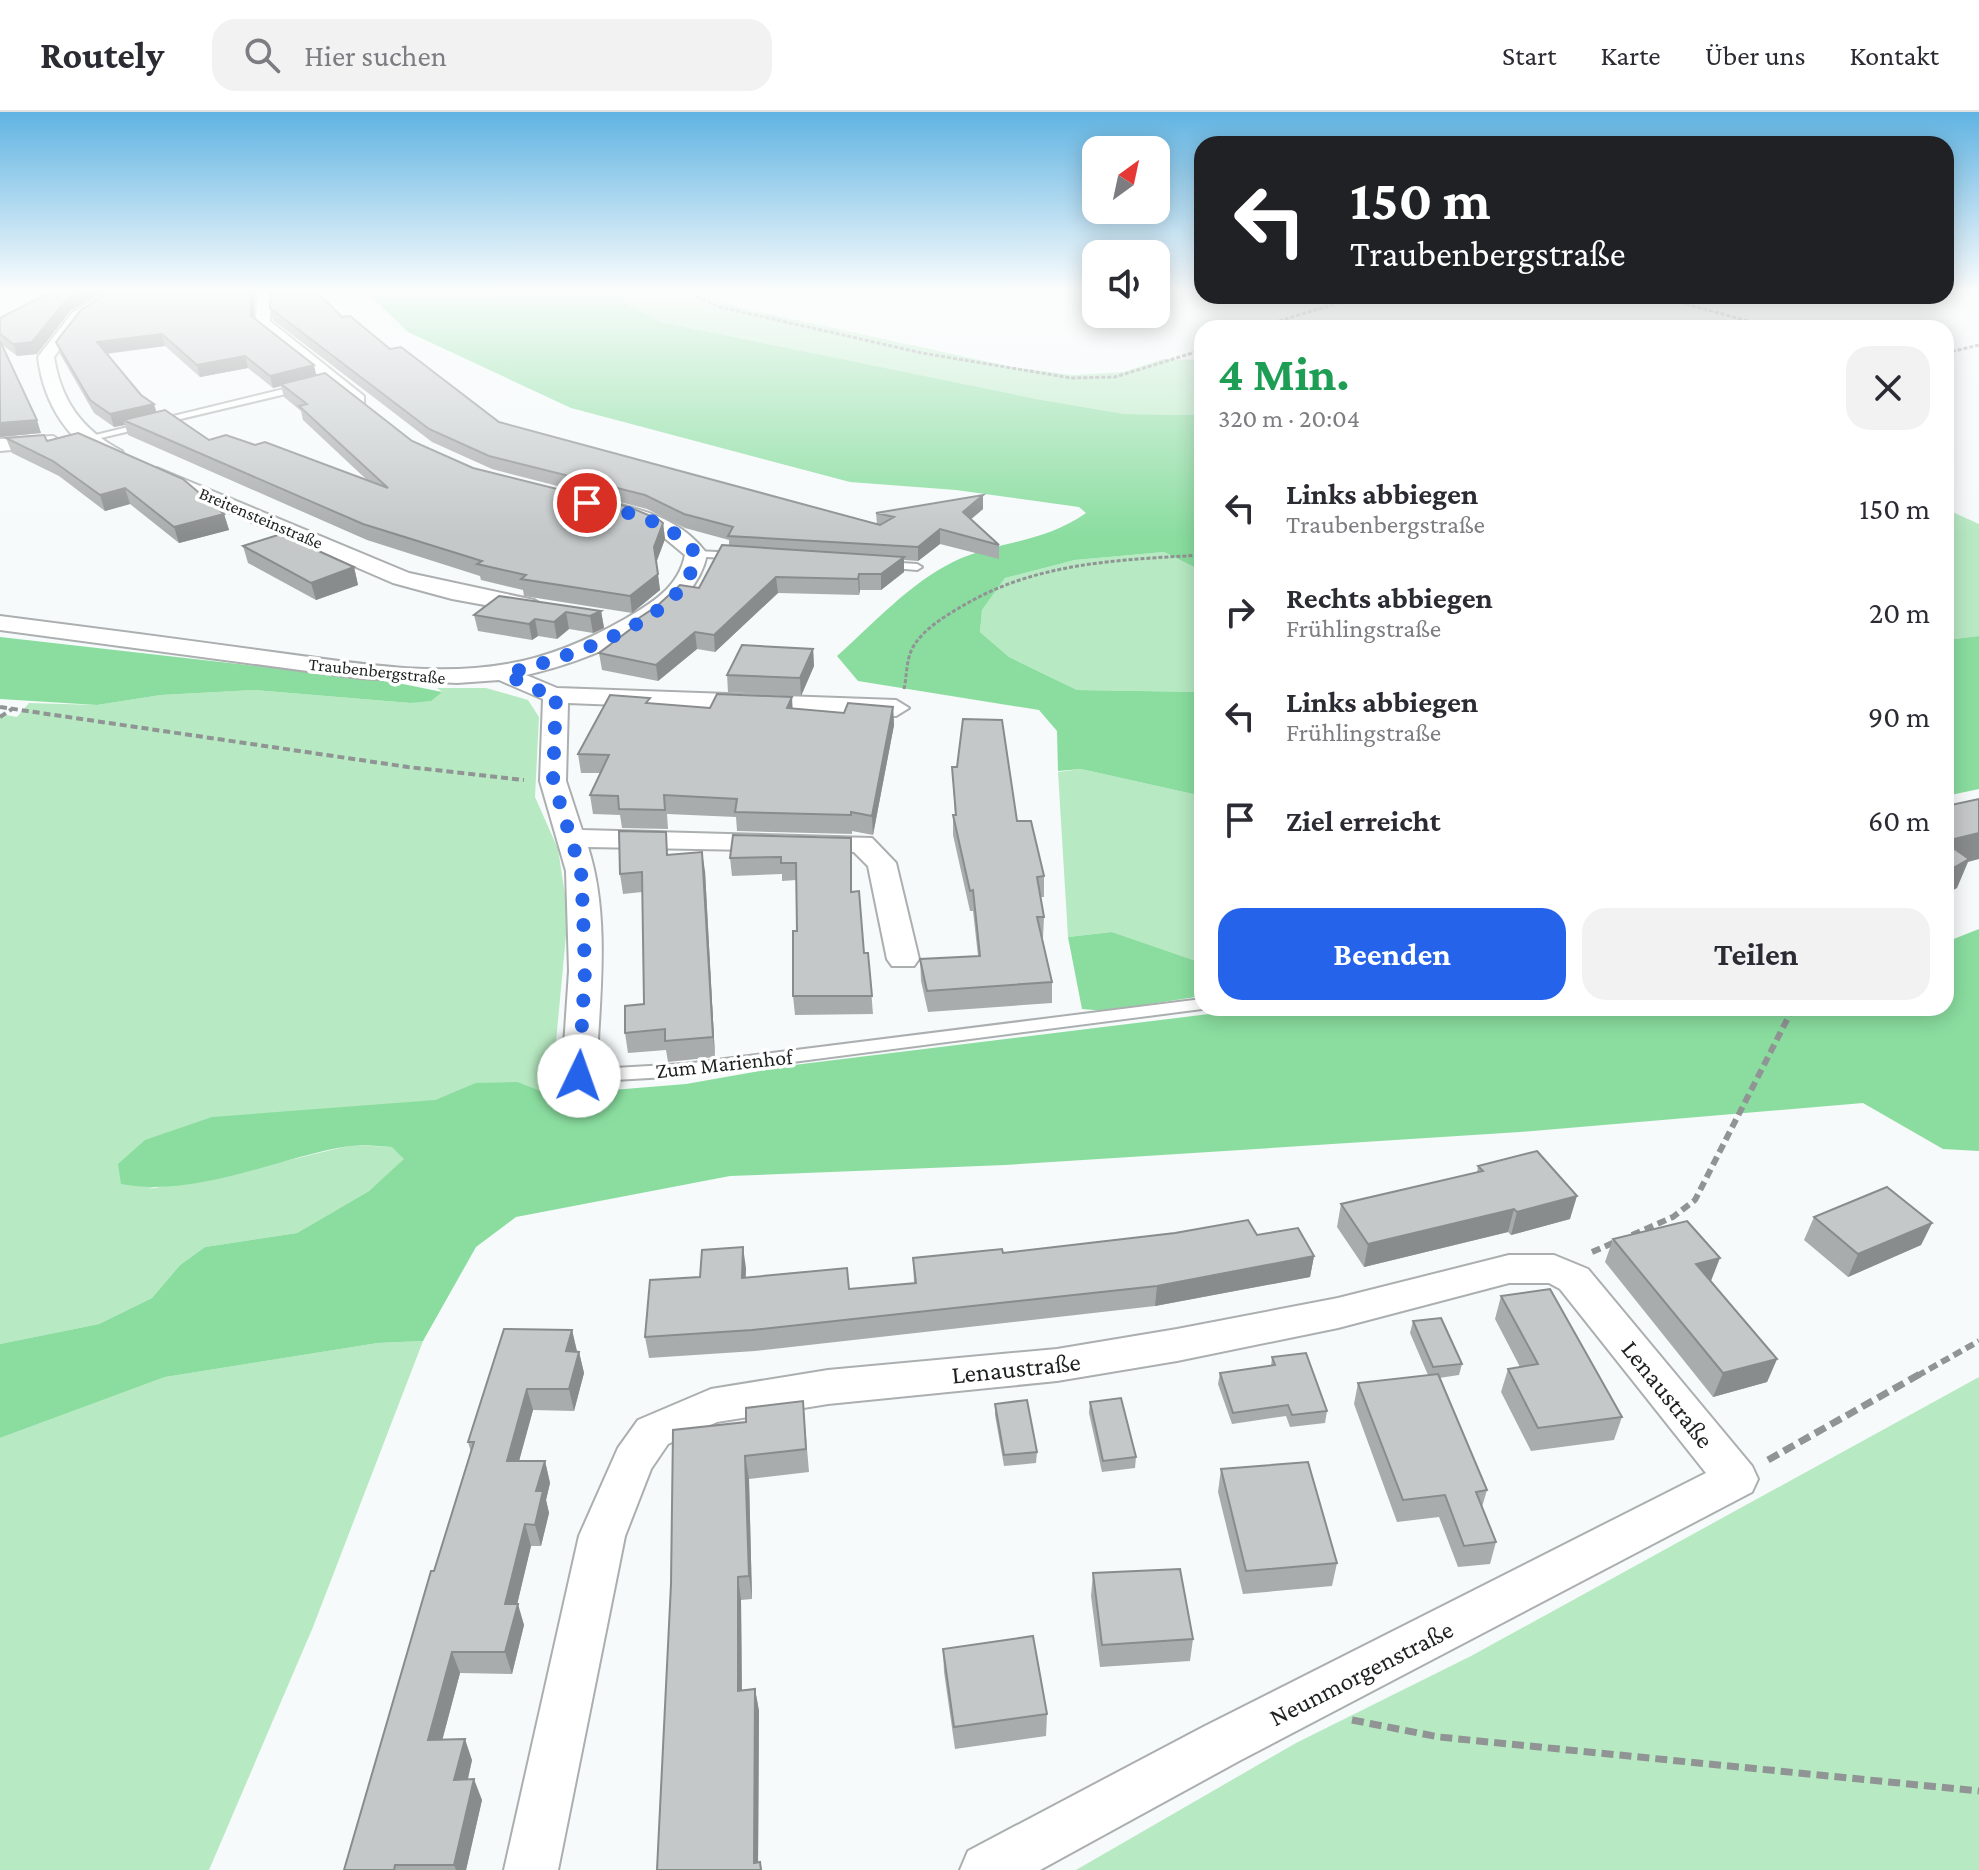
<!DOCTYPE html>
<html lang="de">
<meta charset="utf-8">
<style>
body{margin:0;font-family:"Crimson Pro",serif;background:#f2f2f3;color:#2b2b33;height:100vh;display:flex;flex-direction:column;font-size:30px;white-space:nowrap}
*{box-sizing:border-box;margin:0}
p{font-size:26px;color:#7c7c81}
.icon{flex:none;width:44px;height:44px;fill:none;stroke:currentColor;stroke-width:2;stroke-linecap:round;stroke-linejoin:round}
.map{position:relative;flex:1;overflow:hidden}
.drawer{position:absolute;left:1194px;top:208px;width:760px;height:696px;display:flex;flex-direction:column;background:#fff;border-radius:24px;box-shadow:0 4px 20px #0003}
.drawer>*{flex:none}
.top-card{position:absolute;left:1194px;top:24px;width:760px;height:168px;border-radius:24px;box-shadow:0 4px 20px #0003;background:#202124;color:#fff;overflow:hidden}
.needle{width:52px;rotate:33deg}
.buttons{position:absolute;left:1082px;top:24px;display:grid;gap:16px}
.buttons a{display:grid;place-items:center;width:88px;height:88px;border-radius:16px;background:#fff;box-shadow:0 4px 20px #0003;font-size:40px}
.pin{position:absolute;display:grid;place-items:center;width:68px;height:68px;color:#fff;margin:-34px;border:4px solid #fff;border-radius:50%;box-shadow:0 2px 8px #0007}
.me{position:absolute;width:88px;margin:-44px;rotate:3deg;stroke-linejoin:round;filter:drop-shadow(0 0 6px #0008)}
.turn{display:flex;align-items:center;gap:28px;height:168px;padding:0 24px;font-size:36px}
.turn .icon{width:104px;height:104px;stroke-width:2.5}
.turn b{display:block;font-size:56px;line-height:68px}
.round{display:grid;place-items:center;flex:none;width:84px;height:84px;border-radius:24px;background:#f2f2f3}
.overview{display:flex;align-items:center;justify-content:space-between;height:136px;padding:0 24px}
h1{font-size:48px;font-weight:700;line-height:60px;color:#1e9e55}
.button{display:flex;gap:16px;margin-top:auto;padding:16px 24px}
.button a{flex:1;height:92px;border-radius:24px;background:#2563eb;color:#fff;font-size:32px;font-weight:700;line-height:92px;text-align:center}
.button a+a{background:#f2f2f3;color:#2b2b33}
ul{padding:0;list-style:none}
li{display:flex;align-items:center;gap:24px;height:104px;padding:0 24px}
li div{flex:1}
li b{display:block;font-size:30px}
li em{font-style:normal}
header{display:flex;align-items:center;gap:48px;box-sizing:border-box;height:112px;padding:0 40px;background:#fff;border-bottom:2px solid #e1e1e2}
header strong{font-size:38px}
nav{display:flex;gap:44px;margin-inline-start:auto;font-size:28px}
.search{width:560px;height:72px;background:#f2f2f3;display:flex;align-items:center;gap:20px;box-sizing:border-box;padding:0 28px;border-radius:24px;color:#7c7c81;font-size:30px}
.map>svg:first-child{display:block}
</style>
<header>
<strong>Routely</strong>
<div class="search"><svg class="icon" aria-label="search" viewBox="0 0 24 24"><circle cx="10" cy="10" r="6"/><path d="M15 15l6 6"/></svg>Hier suchen</div>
<nav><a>Start</a><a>Karte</a><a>Über uns</a><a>Kontakt</a></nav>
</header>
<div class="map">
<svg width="1979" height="1758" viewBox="0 0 1979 1758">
<rect width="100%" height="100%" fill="#f6fafa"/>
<g fill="#b7e9c2">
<path d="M625,178H711L706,181L741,196L1012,255L1072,263L1124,260L1163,247L1202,248V303L1125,302L1042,288L661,210L622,190Z"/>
<path d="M1946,397L1979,412V524L1946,528Z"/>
<path d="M1164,440L1202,459V580L1077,578L1009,545L980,520L982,498L1005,466L1075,448Z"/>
<path d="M437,576H486L528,588L539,605L535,685L558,737L568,802L551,983C503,965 482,969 435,988L148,1077L214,1066L352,1033L393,1035L405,1047L369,1079L297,1121L205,1135L180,1153L152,1186L99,1212L0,1232V602L17,605L29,591L97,593L161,583L253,578L410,591L442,580Z"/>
<path d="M1081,657L1202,684V851L1112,820L1068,825L1058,660Z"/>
<path d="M423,1229L313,1515L209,1758H0V1326L165,1265L378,1231Z"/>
<path d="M1979,1265V1758H1076L1296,1631L1471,1544Z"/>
</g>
<g fill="#8add9f">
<path d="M364,178H625L623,190L661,210L1042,288L1125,302L1202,303V459L1164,440L1075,448L1005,466L982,498L980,520L1009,545L1077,578L1202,580V684L1081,657L1058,659L1057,619L1039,598L858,569L837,544C873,512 910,471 953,450C996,429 1042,432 1086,401L1079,395L956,378L850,370L571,296L408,220Z"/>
<path d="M1979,524V677L1946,684V528Z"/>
<path d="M0,525L388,569L442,580L431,589L410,591L254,578L161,583L97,593L0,587Z"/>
<path d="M1979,817V1039L1943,1037L1863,991L1520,1020L1005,1053L730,1064L516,1105L476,1135L423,1229L378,1231L165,1265L0,1326V1232L99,1212L152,1186L180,1153L205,1135L297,1121L369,1079L404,1047L392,1035C379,1034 363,1032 349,1034C275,1046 197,1086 121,1072L118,1052L145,1028L212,1005L435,988L476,971L517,970L551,983L686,972L794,953L1258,896H1946V830Z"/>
<path d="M1112,820L1202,851V884L1105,899L1082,897L1068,825Z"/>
</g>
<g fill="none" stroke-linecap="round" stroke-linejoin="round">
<g stroke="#abafaf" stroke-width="4">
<g id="service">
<path d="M304,272L308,275L307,277L84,330L79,327Z"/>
<path d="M696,439L738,441L743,444L738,447L692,444V440Z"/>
<path d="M885,450L917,452L922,455L917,458L881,455L880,453Z"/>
<path d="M1202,887V896H1206L1202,897L685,964L579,970L570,964L579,958L685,952Z"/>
</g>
</g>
<g stroke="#abafaf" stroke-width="4">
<g id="minor">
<path d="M110,178H129L83,207L54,245C61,289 82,318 122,339L124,343L115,349C69,337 43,289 38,245L72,201Z"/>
<path d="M257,178H271L270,209L364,284V292H352L256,213Z"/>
<path d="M53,324L62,330L60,334L0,339V327Z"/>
<path d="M157,356L409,461L534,488L545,495L534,502L452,487L393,471L150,366L147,362Z"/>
<path d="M621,393C655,401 686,413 707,442C694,510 585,550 526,563L557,576L896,588L909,596L896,604L568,591L566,669L582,718L872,726L896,751L919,847L914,854H892L887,847L868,754L854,740L588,735C611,806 599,890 596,964L591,972L579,975L567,972L562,964L569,859L566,759L540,669L543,587L499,568L457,571L360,566L0,518V504C88,515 177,527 265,539C344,549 428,566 507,552C550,545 588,528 625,507C652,491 679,475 685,443L656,419L614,403L611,399Z"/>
<path d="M1509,1143H1554L1588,1157L1752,1354L1758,1367L1752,1380L1239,1649L1040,1758H960L968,1739L1203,1615L1706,1361L1560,1177L1549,1171H1509L1338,1216L1177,1249L1057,1269L828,1292L717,1310L668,1332L651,1357L625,1424L558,1758H504L579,1424L618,1336L638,1308L711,1277L828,1258L1057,1237L1177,1217L1338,1186Z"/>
</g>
</g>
<g stroke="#919494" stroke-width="3" stroke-dasharray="4 2" stroke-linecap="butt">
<path d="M700,178L698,185L720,195L922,241L1071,266L1115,265L1202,238"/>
<path d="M1657,184L1773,216"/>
<path d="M1256,216L1361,184"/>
<path d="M1946,241L1979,233"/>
<path d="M904,577C907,564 906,547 913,535C923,518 942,506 959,496C1034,450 1118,448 1202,443"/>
</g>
<g stroke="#919494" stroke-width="4" stroke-dasharray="7 4" stroke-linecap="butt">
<path d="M0,595L408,655L524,668"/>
<path d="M0,605L12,597"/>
</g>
<g stroke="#919494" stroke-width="6" stroke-dasharray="9 5" stroke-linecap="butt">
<path d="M1632,1123L1673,1105L1695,1088L1793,896"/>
<path d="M1592,1140L1615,1130"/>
<path d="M1917,1264L1979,1229"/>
</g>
<g stroke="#919494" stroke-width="7" stroke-dasharray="12 6" stroke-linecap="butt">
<path d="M1768,1348L1920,1262"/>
<path d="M1352,1608L1439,1625L1979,1679"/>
</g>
<use href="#service" fill="#fff" fill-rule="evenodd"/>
<use href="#minor" fill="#fff" fill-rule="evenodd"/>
</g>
<g fill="#a9acac" fill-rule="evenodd">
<path d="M113,178H256H254V206L317,263L412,329L473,356L663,411L665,427L656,451L660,478L632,501L524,484L523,478L481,468L480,464L367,428L128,323L125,313L114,315L94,301L60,242L56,230ZM165,234L200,265L248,256L273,276L281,274L284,285L301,299L303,308L367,368L255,333L209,328L156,300L107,242Z"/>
<path d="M271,178H318L316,179L342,205L499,310L877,412L876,401L983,397L971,407L999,433V447L940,432L918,449L904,448V460L881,478H860L859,483L778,481L715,540L697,537L658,569L602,558L599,541L631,517L630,512L699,476L729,434V428L685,416L647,397L492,357L432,330L273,208L270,196Z"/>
<path d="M70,199L37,242L17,244L1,232L41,321L0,325V206Z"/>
<path d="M6,326L47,329L224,402L229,418L179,431L130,392L105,399L59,364L12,341Z"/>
<path d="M243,434L354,455L358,473L316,488L248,451Z"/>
<path d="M601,499L604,516L593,521L569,517L557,527L538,524L532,528L478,519L474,503Z"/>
<path d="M813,537L814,554L801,584L728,580L727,563Z"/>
<path d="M792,585V597L844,601L893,595L894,613L873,723L852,719V722L737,719L736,705L667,702L668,717L622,716L620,703L593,702L590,683L600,661H581L578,642L651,592L710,596Z"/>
<path d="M952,655L1017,709L1044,764V785H1040L1044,805L1043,826H1042L1052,870V891L928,900L921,869L920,847L978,844L973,799H970L953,723V703H955Z"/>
<path d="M669,743L705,759L715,945L668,950L666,938L628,941L625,921L644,892L642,780L623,782L620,762Z"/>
<path d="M852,743V780L864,841H868L873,902L795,903L793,884L797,819L796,768L782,769V762L732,764L730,746Z"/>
<path d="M1478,1054L1570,1107L1511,1123L1508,1120L1364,1155L1337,1115L1341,1092L1477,1061Z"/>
<path d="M1814,1105L1932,1111L1921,1133L1848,1165L1804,1128Z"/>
<path d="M1257,1123L1314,1144L1310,1165L1155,1194L755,1239L649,1246L645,1225L700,1165L746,1156L745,1166L849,1177L914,1171L913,1146L1003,1141Z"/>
<path d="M1613,1127L1711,1169L1777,1247L1767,1270L1713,1285L1605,1150Z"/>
<path d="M1501,1184L1622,1305L1614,1328L1531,1339L1501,1280L1508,1257L1520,1255L1495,1207Z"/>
<path d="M1413,1209L1462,1252L1459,1263L1439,1266L1487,1378L1482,1395L1496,1430L1490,1452L1458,1455L1439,1405L1397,1410L1354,1292L1358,1271L1428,1263L1410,1221Z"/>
<path d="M572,1218L577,1239L579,1240L584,1261L574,1299L533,1298L519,1349H545L550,1371L546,1388L549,1401L541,1434H531L517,1492L524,1513L512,1562L460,1561L442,1628L472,1648L468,1667L482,1688L466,1758H344L471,1340L468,1330Z"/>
<path d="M1272,1245L1327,1299L1325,1311L1290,1315L1286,1304L1232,1312L1218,1272L1220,1261L1271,1254Z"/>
<path d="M803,1289L809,1360L749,1367L752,1487L741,1488L742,1578L755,1577L759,1599L758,1750H760L762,1758H657L671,1472L746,1310Z"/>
<path d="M1090,1290L1136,1345L1135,1356L1102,1360L1089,1301Z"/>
<path d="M995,1292L1037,1340L1036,1351L1004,1354L995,1303Z"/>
<path d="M1221,1357L1337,1451L1332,1474L1243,1482L1218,1380Z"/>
<path d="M1093,1461L1193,1527L1190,1549L1100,1555L1091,1484Z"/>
<path d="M943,1537L1047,1602L1046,1624L955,1637L944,1560Z"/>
</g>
<g fill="#898c8c">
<path d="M83,178H106L70,199L37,242L17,244L13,232L66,188Z"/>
<path d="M251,178H256H254V215L251,204Z"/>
<path d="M162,222L165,234L101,242L97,230Z"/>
<path d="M245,244L248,256L200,265L197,253Z"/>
<path d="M314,253L317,266L281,272V274L273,276L270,264Z"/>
<path d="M154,292L158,305L123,308L125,313L114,315L110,302Z"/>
<path d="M37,308L41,321L0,325V311Z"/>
<path d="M125,376L130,392L105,399L100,383Z"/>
<path d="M983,383V397L963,414V400Z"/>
<path d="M224,402L229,418L179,431L174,415Z"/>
<path d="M663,411L665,427L656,451L654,435Z"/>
<path d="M940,417V432L918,449V435Z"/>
<path d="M904,445V460L881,478V462Z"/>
<path d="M354,455L358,473L316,488L311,471Z"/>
<path d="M658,462L660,478L632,501L630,484Z"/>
<path d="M859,462L860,478L859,483L858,467Z"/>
<path d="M776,465L778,481L715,540L714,523Z"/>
<path d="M601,499L604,516L593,521L590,504Z"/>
<path d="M566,500L569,517L557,527L554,510Z"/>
<path d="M535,507L538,524L532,528L529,512Z"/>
<path d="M695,520L697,537L658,569L656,553Z"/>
<path d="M813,537L814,554L801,584L800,566Z"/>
<path d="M792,585L793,603L787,596Z"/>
<path d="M893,595L894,613L873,723L872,704Z"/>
<path d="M1979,721V747L1968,750L1957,776L1946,782V729Z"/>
<path d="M851,726L852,743V798L851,780Z"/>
<path d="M702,740L705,759L715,945L713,925Z"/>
<path d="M1577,1084L1570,1107L1511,1123L1517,1100Z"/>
<path d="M1514,1097L1508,1120L1364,1155L1368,1132Z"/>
<path d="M1932,1111L1921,1133L1848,1165L1858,1142Z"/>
<path d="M743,1135L746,1156L745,1187L742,1166Z"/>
<path d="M1314,1144L1310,1165L1155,1194L1157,1174Z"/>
<path d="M1720,1146L1711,1169L1696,1152Z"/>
<path d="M572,1218L577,1240L566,1239Z"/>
<path d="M579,1240L584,1261L574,1299L569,1277Z"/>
<path d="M1777,1247L1767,1270L1713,1285L1723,1261Z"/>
<path d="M527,1277L533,1298L513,1371L507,1349Z"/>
<path d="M745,1344L749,1367L752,1487L749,1464Z"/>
<path d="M545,1349L550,1371L546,1388L549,1401L541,1434L535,1413L536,1379Z"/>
<path d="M525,1412L531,1434L512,1514L505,1492Z"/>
<path d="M738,1465L741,1488L742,1601L738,1579Z"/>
<path d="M518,1492L524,1513L512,1562L505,1540Z"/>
<path d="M452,1540L460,1561L437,1648L428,1628Z"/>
<path d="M755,1577L759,1599L758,1758L754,1751Z"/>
<path d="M465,1627L472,1648L463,1688L454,1668Z"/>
<path d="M474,1667L482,1688L466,1758H456L454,1753Z"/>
</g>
<g fill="#c4c8c8" stroke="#898c8c" stroke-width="2">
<path d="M54,178H83L66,188L32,230L13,232L0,222V206Z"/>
<path d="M113,178H251V204L314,253L270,264L245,244L197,253L162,222L97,230L141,283L154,292L110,302L90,288L56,230L81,198Z"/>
<path d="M271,178H315L342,205L350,204L390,237L401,235L499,310L880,413L894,405L876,401L983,383L963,400L999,433L940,417L918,435L728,424L733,415L684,402L645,383L489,344L429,317L270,196Z"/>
<path d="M0,229L37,308L0,311Z"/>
<path d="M325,261L412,329L473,356L629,395L658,407L663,411L654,435L658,462L630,484L521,467L526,463L477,452L482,449L363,412L123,308L165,298L209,328L226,323L255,333L265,330L388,376L299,294L307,292L281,272Z"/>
<path d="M78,321L183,367L224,402L174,415L125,376L100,383L53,349L6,326L44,323L47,329Z"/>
<path d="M281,422L354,455L311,471L243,434Z"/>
<path d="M722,433L904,445L881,462H859L858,467L776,465L714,523L695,520L656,553L599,541L636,513L630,512L657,494L680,473L699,476Z"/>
<path d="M499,484L601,499L590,504L566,500L554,510L535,507L529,512L474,503Z"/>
<path d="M742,533L813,537L800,566L727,563Z"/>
<path d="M717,582L792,585L787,596L844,601L848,591L893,595L872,704L851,700V703L735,700L737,687L664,683L665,698L619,697L618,684L590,683L609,643L578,642L610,583L650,586L646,591L710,596Z"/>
<path d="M963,607L1002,608L1017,709H1031L1044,764L1037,765L1044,805H1037L1052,870L927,879L920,847L980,844L973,778L970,779L953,703H956L952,655H957Z"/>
<path d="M1979,687V721L1946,729V694Z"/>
<path d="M619,719L666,720L667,743L702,740L713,925L665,929V917L625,921V894L644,892L642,760L620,762Z"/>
<path d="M733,723L851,726V780L859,779L864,841H868L872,884H793V819H797L796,751H781V745L730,746Z"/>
<path d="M1946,731L1969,747L1946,760Z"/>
<path d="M1537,1039L1577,1084L1517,1100L1514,1097L1368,1132L1341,1092L1483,1059L1478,1054Z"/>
<path d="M1887,1075L1932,1111L1858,1142L1814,1105Z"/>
<path d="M1248,1108L1257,1123L1298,1116L1314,1144L1157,1174L752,1218L645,1225L650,1168L700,1165L702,1138L743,1135L742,1166L847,1156L849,1177L916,1171L913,1146L1002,1137L1003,1141L1175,1121Z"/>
<path d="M1687,1109L1720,1146L1696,1152L1777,1247L1723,1261L1613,1127Z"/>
<path d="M1550,1177L1622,1305L1538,1316L1508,1257L1538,1252L1501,1184Z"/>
<path d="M1441,1206L1462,1252L1433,1255L1413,1209Z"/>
<path d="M504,1217L572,1218L566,1239L579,1240L569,1277H527L507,1349H545L536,1379H543L535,1413L525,1412L505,1492H518L505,1540H452L428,1628L465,1627L454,1668L474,1667L454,1753H395L394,1758H344L431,1459H434L474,1330H468Z"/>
<path d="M1306,1241L1327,1299L1292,1303L1288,1293L1233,1301L1220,1261L1275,1253L1272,1245Z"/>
<path d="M1438,1262L1487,1378L1476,1380L1496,1430L1464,1434L1445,1383L1403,1388L1358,1271Z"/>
<path d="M1121,1286L1136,1345L1103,1349L1090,1290Z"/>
<path d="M1027,1288L1037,1340L1004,1343L995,1292Z"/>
<path d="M803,1289L806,1337L745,1344L749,1464L738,1465V1579L755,1577L754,1751L760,1750L761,1758H657L671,1472L673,1318L746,1310V1296Z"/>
<path d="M1308,1350L1337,1451L1246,1459L1221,1357Z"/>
<path d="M1180,1457L1193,1527L1102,1533L1093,1461Z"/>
<path d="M1033,1524L1047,1602L954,1615L943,1537Z"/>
</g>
<linearGradient id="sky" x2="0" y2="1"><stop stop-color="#60b3e2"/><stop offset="0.42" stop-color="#fbfdfd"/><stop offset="1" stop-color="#fbfdfd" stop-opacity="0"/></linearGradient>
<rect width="1979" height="424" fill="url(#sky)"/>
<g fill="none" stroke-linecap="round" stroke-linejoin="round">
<path stroke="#2563eb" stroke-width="14" stroke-dasharray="0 25.2" d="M579,964L585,859L583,800L581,759L553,669L556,583L534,577L506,562C562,546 688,510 696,442C669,407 628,401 587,391"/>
</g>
<g text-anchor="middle" stroke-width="7" stroke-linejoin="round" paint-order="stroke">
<g font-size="18" fill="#1f2121" stroke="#fff">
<text transform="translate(261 406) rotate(23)" y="6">Breitensteinstraße</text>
<text transform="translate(377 559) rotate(6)" y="6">Traubenbergstraße</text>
</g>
<g font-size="22" fill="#1f2121" stroke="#fff">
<text transform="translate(724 951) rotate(-6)" y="8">Zum Marienhof</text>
</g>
<g font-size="26" fill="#1f2121" stroke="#fff">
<text transform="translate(1016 1256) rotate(-6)" y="9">Lenaustraße</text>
<text transform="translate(1668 1282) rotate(51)" y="9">Lenaustraße</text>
<text transform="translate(1361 1561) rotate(-27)" y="9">Neunmorgenstraße</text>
</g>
</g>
</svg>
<div class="buttons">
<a><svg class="needle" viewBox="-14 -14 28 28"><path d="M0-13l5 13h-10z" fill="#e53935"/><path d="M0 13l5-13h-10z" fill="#7c7c81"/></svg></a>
<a><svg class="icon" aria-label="sound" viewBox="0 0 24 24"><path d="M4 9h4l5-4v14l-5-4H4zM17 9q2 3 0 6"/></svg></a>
</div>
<div class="pin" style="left:587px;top:391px;background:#d93025"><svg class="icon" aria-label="arrive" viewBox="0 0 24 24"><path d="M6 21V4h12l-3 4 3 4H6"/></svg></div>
<svg class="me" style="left:579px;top:964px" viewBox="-20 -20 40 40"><circle r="19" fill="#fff"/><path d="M0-13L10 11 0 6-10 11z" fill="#2563eb"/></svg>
<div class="top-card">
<div class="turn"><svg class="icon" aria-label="left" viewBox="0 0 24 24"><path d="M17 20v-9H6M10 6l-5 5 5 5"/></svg><div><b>150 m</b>Traubenbergstraße</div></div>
</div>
<section class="drawer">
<div class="overview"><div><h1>4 Min.</h1><p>320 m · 20:04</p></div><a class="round"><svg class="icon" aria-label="close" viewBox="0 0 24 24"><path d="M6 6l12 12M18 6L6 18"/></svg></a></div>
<ul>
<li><svg class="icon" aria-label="left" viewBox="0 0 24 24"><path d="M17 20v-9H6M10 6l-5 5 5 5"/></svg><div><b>Links abbiegen</b><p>Traubenbergstraße</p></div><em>150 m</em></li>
<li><svg class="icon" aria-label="right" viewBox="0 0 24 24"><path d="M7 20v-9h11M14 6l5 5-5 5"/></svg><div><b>Rechts abbiegen</b><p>Frühlingstraße</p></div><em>20 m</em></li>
<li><svg class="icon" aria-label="left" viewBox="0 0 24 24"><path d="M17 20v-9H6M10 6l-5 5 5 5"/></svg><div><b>Links abbiegen</b><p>Frühlingstraße</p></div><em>90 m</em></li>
<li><svg class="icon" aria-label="arrive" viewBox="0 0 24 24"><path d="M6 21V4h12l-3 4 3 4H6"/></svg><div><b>Ziel erreicht</b></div><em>60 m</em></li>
</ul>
<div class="button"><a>Beenden</a><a>Teilen</a></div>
</section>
</div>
